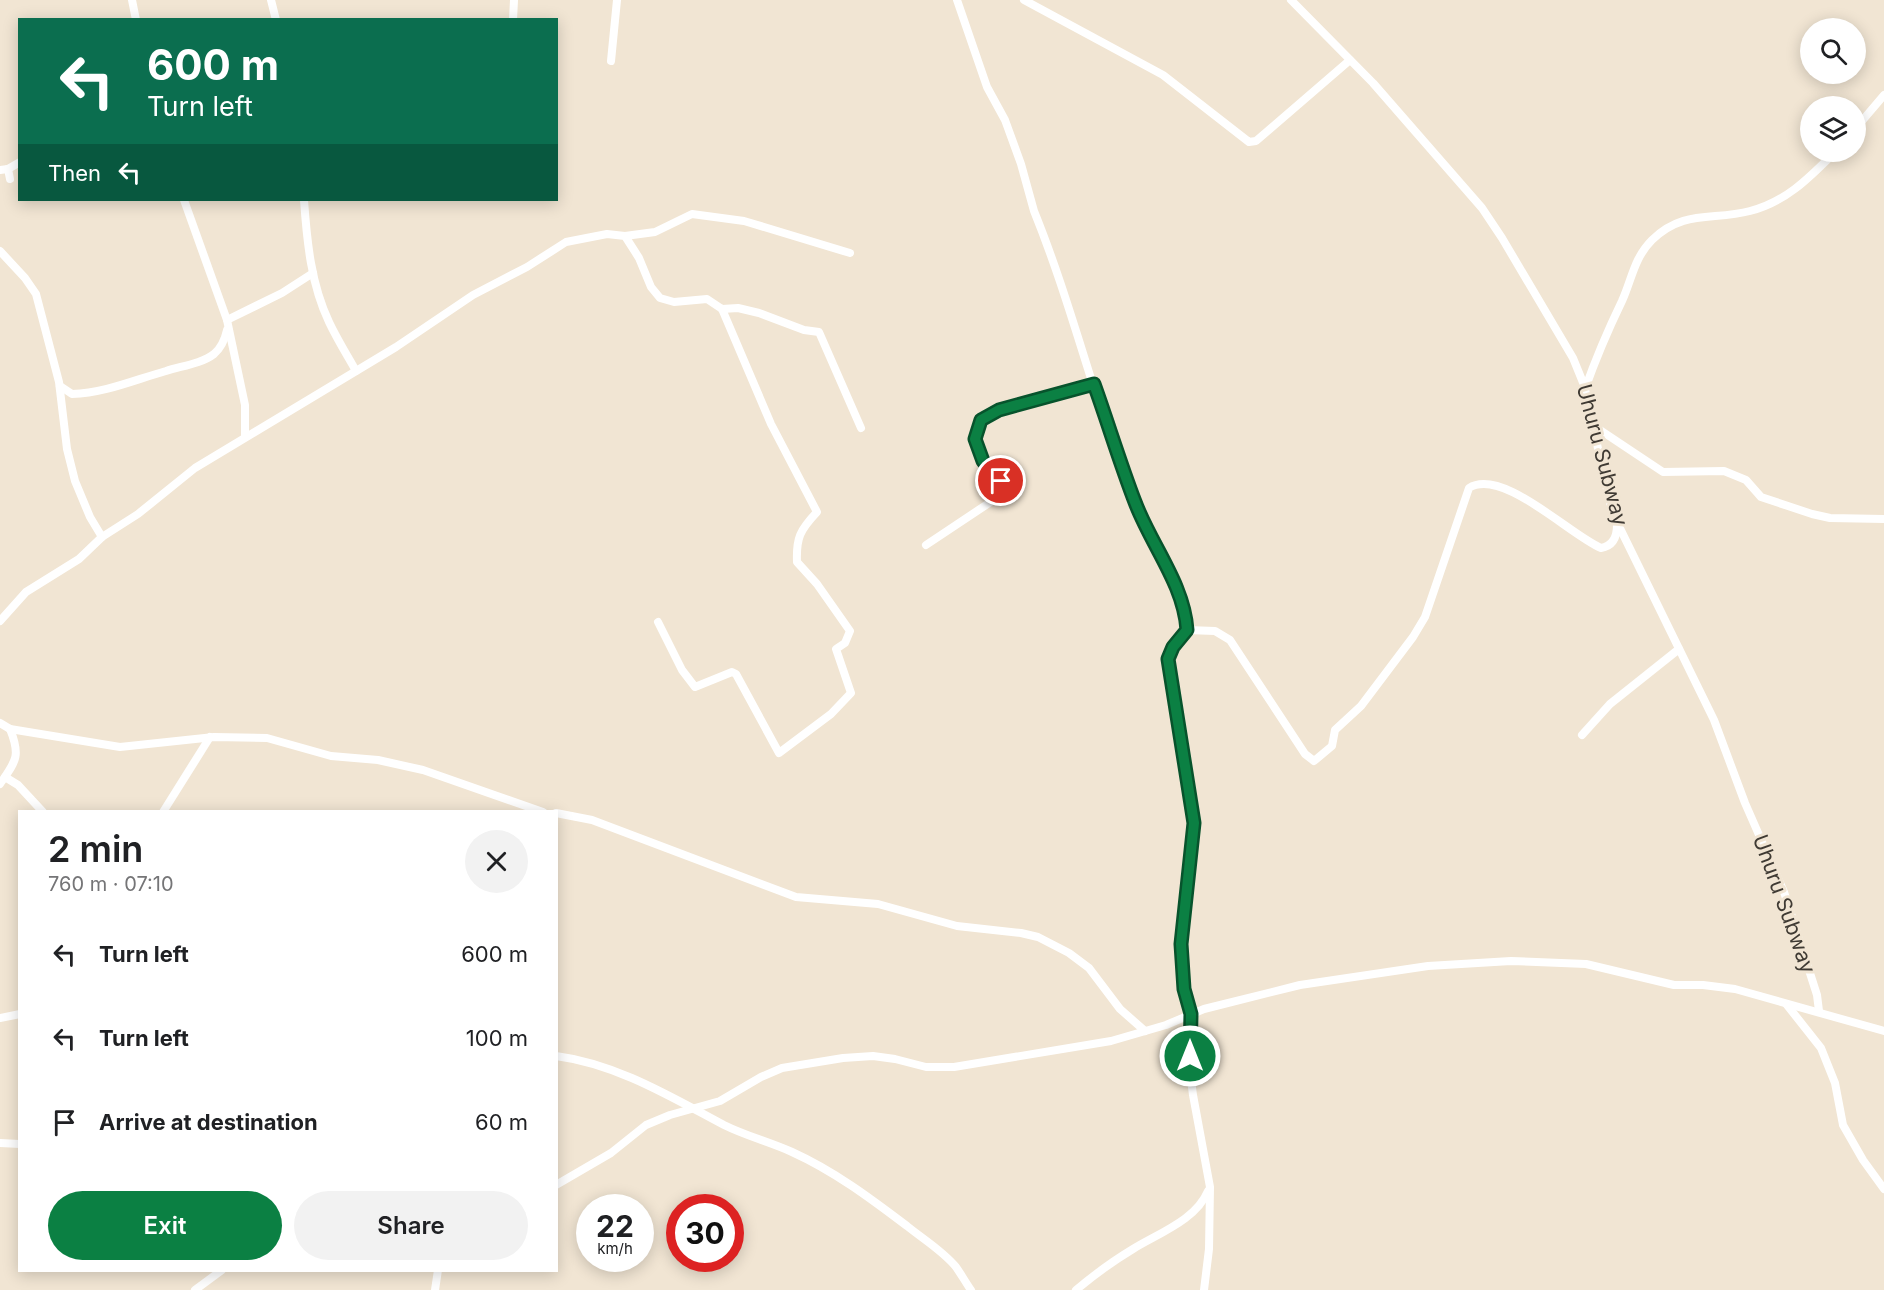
<!DOCTYPE html>
<meta charset="utf-8">
<style>
body{margin:0;font-family:Inter,sans-serif;background:#f2f2f2;color:#202124;height:100vh;display:flex;flex-direction:column;font-size:22px;white-space:nowrap}
*{box-sizing:border-box;margin:0}
p{font-size:20px;color:#757577}
.icon{flex:none;width:33px;height:33px;fill:none;stroke:currentColor;stroke-width:2;stroke-linecap:round;stroke-linejoin:round}
.map{position:relative;flex:1;overflow:hidden}
.side{position:absolute;left:18px;top:810px;width:540px;height:462px;display:flex;flex-direction:column;background:#fff;border-radius:0px;box-shadow:0 3px 15px #0003}
.side>*{flex:none}
.guide{position:absolute;left:18px;top:18px;width:540px;height:183px;border-radius:0px;box-shadow:0 3px 15px #0003;background:#0b6e4f;color:#fff;overflow:hidden}
.buttons{position:absolute;left:1800px;top:18px;display:grid;gap:12px}
.buttons a{display:grid;place-items:center;width:66px;height:66px;border-radius:50%;background:#fff;box-shadow:0 3px 15px #0003;font-size:30px}
.speed{position:absolute;left:576px;top:1194px;display:flex;gap:12px;font-size:30px;font-weight:700;text-align:center}
.speed>*{display:grid;place-content:center;width:78px;height:78px;border-radius:50%;background:#fff;box-shadow:0 3px 15px #0003;line-height:1}
.speed small{font-size:15px;font-weight:400}
.speed .limit{border:9px solid #d22;background:#fff;color:#111}
.pin{position:absolute;display:grid;place-items:center;width:51px;height:51px;color:#fff;margin:-26px;border:3px solid #fff;border-radius:50%;box-shadow:0 2px 6px #0007}
.me{position:absolute;width:66px;margin:-33px;rotate:0deg;stroke-linejoin:round;filter:drop-shadow(0 0 4px #0008)}
.turn{display:flex;align-items:center;gap:21px;height:126px;padding:0 30px;font-size:27px}
.turn .icon{width:78px;height:78px;stroke-width:2.5}
.turn b{display:block;font-size:42px;line-height:51px}
.then{display:flex;align-items:center;height:57px;padding:0 30px;background:#0003;gap:12px;font-size:22px}
.round{display:grid;place-items:center;flex:none;width:63px;height:63px;border-radius:32px;background:#f2f2f2}
.summary{display:flex;align-items:center;justify-content:space-between;height:102px;padding:0 30px}
h1{font-size:36px;font-weight:600;line-height:45px}
.button{display:flex;gap:12px;margin-top:auto;padding:12px 30px}
.button a{flex:1;height:69px;border-radius:36px;background:#0b8043;color:#fff;font-size:24px;font-weight:600;line-height:69px;text-align:center}
.button a+a{background:#f2f2f2;color:#202124}
ul{padding:0;list-style:none}
li{display:flex;align-items:center;gap:18px;height:84px;padding:0 30px}
li div{flex:1}
li b{display:block;font-size:22px}
li em{font-style:normal}
.map>svg:first-child{display:block}
</style>
<div class="map">
<svg width="1884" height="1290" viewBox="0 0 1884 1290">
<rect width="100%" height="100%" fill="#f1e5d3"/>
<g fill="none" stroke-linecap="round" stroke-linejoin="round">
<g stroke="#fff" stroke-width="8">
<path d="M132,0L136,20"/>
<path d="M271,0L276,20"/>
<path d="M957,0L987,87L1005,120L1021,164L1034,211C1073,307 1096,409 1135,504C1152,545 1184,585 1187,630L1173,647L1169,659L1194,823L1181,944L1184,989L1190,1014V1072L1193,1095L1210,1187L1209,1249L1204,1290"/>
<path d="M1024,0L1163,75L1249,142L1256,141L1350,60"/>
<path d="M1291,0L1373,83L1482,208L1502,238L1573,358L1584,385L1612,512L1714,720L1745,803L1784,892L1817,995L1819,1011"/>
<path d="M513,20L514,0"/>
<path d="M611,61L617,0"/>
<path d="M1856,128L1884,95"/>
<path d="M8,169L10,179"/>
<path d="M0,170L8,169L20,162"/>
<path d="M184,200L227,320L245,405V437"/>
<path d="M304,200C307,242 311,284 329,322C337,339 347,355 356,371"/>
<path d="M625,236L655,232L692,214L744,221L850,253"/>
<path d="M0,251L25,278L36,294L59,382L67,449L75,481L90,517L102,537"/>
<path d="M227,320L282,293L313,273"/>
<path d="M60,386L72,394C105,393 134,380 166,371C181,366 201,364 214,354C221,348 225,339 227,330"/>
<path d="M1585,389C1596,358 1608,330 1622,301C1632,279 1634,258 1652,240C1684,209 1713,221 1750,211C1786,202 1810,177 1835,152"/>
<path d="M1591,424L1663,472L1724,471L1746,480L1761,497L1812,514L1830,518L1884,519"/>
<path d="M926,545L1007,491C999,478 975,453 975,438C976,433 979,425 981,420L999,410L1094,384"/>
<path d="M0,621L26,592L79,559L102,537L138,514L195,468L396,347L473,295L527,267L566,242L607,234L625,236L639,258L651,287L660,298L674,302L707,299L722,309L738,308L759,313L804,330L819,332L861,428"/>
<path d="M658,622L682,670L695,687L732,672L736,674L779,753L831,714L851,693L836,649L845,643L850,631L817,584L797,562C796,538 800,530 817,512L771,424L722,309"/>
<path d="M1187,630L1215,631L1230,640L1305,754L1314,761L1332,746L1335,730L1361,706L1413,637L1425,617L1469,488C1502,467 1570,535 1601,548C1613,546 1617,537 1617,525"/>
<path d="M0,723L10,729L120,747L214,737L267,738L331,756L378,760L423,770L543,812"/>
<path d="M1582,735L1610,704L1679,649"/>
<path d="M5,777L18,785L43,812"/>
<path d="M0,784C16,761 21,756 10,729"/>
<path d="M163,812L210,737"/>
<path d="M556,813L592,820L796,897L878,904L957,926L1021,933L1038,937L1069,953L1089,968L1120,1009L1145,1031"/>
<path d="M1787,1005L1821,1048L1835,1083L1843,1125L1863,1160L1884,1189"/>
<path d="M0,1018L20,1014"/>
<path d="M556,1056C617,1064 671,1097 724,1125C746,1136 770,1142 792,1152C834,1171 870,1198 907,1226C923,1239 943,1251 956,1267C961,1274 966,1283 971,1290"/>
<path d="M0,1143L20,1144"/>
<path d="M556,1185L611,1153L646,1125L670,1115L720,1101L761,1077L782,1068L843,1058L873,1056L895,1059L926,1067H954L1111,1041L1166,1025L1204,1009L1300,985L1428,966L1511,961L1586,964L1674,985H1703L1735,989L1884,1031"/>
<path d="M195,1290L222,1270"/>
<path d="M435,1290L438,1270"/>
<path d="M1076,1290C1094,1275 1113,1261 1133,1249C1159,1233 1196,1220 1208,1191"/>
</g>
</g>
<g fill="none" stroke-linecap="round" stroke-linejoin="round">
<g stroke="#07532c" stroke-width="15">
<path id="route" d="M1001,481L983,461L975,439L981,420L999,410L1094,384C1108,423 1120,463 1135,502C1151,545 1184,584 1187,630L1173,647L1168,659L1194,823L1181,944L1184,989L1191,1014L1190,1056"/>
</g>
<use href="#route" stroke="#0b8043" stroke-width="10"/>
</g>
<g text-anchor="middle" stroke-width="6" stroke-linejoin="round" paint-order="stroke">
<g font-size="21" fill="#3f3a33" stroke="#f1e5d3">
<text transform="translate(1602 455) rotate(75)" y="7">Uhuru Subway</text>
<text transform="translate(1784 904) rotate(70)" y="7">Uhuru Subway</text>
</g>
</g>
</svg>
<div class="buttons">
<a><svg class="icon" aria-label="search" viewBox="0 0 24 24"><circle cx="10" cy="10" r="6"/><path d="M15 15l6 6"/></svg></a>
<a><svg class="icon" aria-label="layers" viewBox="0 0 24 24"><path d="M12 4l9 5-9 5-9-5zM3 14l9 5 9-5"/></svg></a>
</div>
<div class="speed"><div>22<small>km/h</small></div><div class="limit">30</div></div>
<div class="pin" style="left:1001px;top:481px;background:#d93025"><svg class="icon" aria-label="arrive" viewBox="0 0 24 24"><path d="M6 21V4h12l-3 4 3 4H6"/></svg></div>
<svg class="me" style="left:1190px;top:1056px" viewBox="-20 -20 40 40"><circle r="17" fill="#0b8043" stroke="#fff" stroke-width="3"/><path d="M0-11L8 9 0 5-8 9z" fill="#fff"/></svg>
<div class="guide">
<div class="turn"><svg class="icon" aria-label="left" viewBox="0 0 24 24"><path d="M17 20v-9H6M10 6l-5 5 5 5"/></svg><div><b>600 m</b>Turn left</div></div>
<div class="then">Then<svg class="icon" aria-label="left" viewBox="0 0 24 24"><path d="M17 20v-9H6M10 6l-5 5 5 5"/></svg></div>
</div>
<section class="side">
<div class="summary"><div><h1>2 min</h1><p>760 m · 07:10</p></div><a class="round"><svg class="icon" aria-label="close" viewBox="0 0 24 24"><path d="M6 6l12 12M18 6L6 18"/></svg></a></div>
<ul>
<li><svg class="icon" aria-label="left" viewBox="0 0 24 24"><path d="M17 20v-9H6M10 6l-5 5 5 5"/></svg><div><b>Turn left</b></div><em>600 m</em></li>
<li><svg class="icon" aria-label="left" viewBox="0 0 24 24"><path d="M17 20v-9H6M10 6l-5 5 5 5"/></svg><div><b>Turn left</b></div><em>100 m</em></li>
<li><svg class="icon" aria-label="arrive" viewBox="0 0 24 24"><path d="M6 21V4h12l-3 4 3 4H6"/></svg><div><b>Arrive at destination</b></div><em>60 m</em></li>
</ul>
<div class="button"><a>Exit</a><a>Share</a></div>
</section>
</div>
